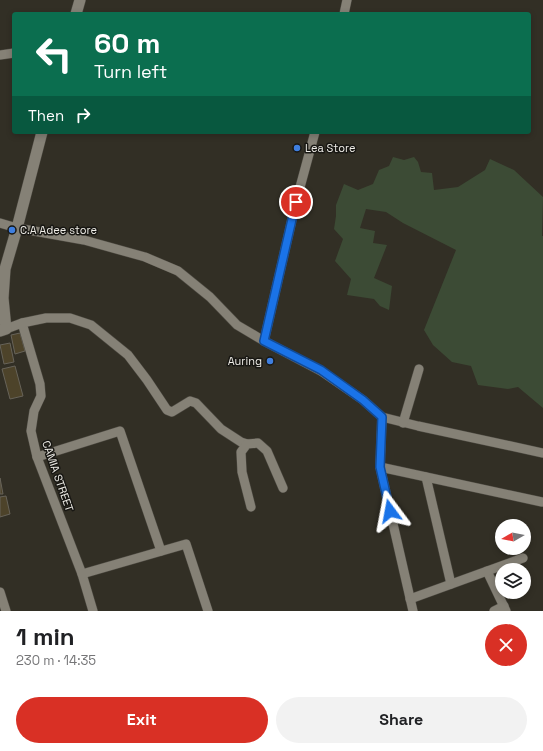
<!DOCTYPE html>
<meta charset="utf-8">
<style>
body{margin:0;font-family:"Space Grotesk",sans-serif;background:#f2f2f2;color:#202124;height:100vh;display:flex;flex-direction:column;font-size:15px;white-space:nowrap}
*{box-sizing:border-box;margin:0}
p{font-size:13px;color:#757577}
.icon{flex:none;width:22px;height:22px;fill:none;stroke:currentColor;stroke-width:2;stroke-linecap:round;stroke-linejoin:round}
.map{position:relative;height:611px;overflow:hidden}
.sheet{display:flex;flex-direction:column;background:#fff;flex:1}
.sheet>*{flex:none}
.banner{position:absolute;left:12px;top:12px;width:519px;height:122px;border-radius:4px;box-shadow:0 2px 6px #0003;background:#0b6e4f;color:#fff;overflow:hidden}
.needle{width:26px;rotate:261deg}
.fabs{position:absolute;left:495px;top:519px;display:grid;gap:8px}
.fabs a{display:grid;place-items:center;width:36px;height:36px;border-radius:50%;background:#fff;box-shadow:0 2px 6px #0003;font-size:20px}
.pin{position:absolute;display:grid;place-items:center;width:34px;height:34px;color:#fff;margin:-17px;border:2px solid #fff;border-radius:50%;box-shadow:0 1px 4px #0007}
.me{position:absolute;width:44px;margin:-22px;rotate:347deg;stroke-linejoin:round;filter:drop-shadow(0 0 3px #0008)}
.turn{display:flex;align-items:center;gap:14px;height:84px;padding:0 16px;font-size:18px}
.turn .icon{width:52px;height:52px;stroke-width:2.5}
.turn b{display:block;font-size:28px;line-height:34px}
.then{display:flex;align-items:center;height:38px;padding:0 16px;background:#0003;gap:8px;font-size:15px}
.round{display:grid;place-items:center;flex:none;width:42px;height:42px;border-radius:21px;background:#f2f2f2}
.head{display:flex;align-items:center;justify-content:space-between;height:68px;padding:0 16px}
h1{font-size:24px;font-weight:600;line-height:30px}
.primary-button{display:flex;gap:8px;margin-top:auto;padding:8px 16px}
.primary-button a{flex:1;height:46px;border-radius:24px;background:#d93025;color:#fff;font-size:16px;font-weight:600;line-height:46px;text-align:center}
.primary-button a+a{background:#f2f2f2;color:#202124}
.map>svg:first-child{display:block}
</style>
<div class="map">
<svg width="543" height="611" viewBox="0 0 543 611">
<rect width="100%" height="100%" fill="#322f25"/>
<path fill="#3c4b35" d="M393,157L404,160L414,157L418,162L421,172L432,173L434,190L458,187L485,170L490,159L514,170L543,197L542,236H543V408L518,387L508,389L478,385L471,366L452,362L433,345L424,330L456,250L403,223L386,212L366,209L360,228L375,231L373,243L387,245L374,278L392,286L389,310L380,306L374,299L347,295L351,279L335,261L343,239L334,229L336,216V205L344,184L358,190L373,184L379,170L389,166Z"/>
<g fill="#4d432a" stroke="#676359">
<path d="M20,333L25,351L15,354L11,335Z"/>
<path d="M10,343L14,362L4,364L0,345Z"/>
<path d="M15,366L23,396L10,399L2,369Z"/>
<path d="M0,478L3,494H0Z"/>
<path d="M6,496L10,514L0,517V497Z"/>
</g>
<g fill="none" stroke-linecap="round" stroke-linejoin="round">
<g stroke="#4d4a42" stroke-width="10">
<g id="minor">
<path d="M344,14L347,0"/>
<path d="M0,55L14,53"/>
<path d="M0,223L17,228L84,240L145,257L178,271L210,297L237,325L264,341L321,371L363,400L382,417L418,426L543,453"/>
<path d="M22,323L40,384L41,396L34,411L31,431L37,457L82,574L93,611"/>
<path d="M6,329L22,323L46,318H70L91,325L128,355L147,380L167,410L172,412L190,401L196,403L221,429L241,442L247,444"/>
<path d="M264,341L296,202L315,132"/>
<path d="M382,417L380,467L413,611"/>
<path d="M403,423L419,369"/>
<path d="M37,457L120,431L161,551"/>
<path d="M380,467L542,502"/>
<path d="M426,477L451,584"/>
<path d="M251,507L242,472L241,452L247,444L258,443L267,451L283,488"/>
<path d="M487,571L506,611"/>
<path d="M82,574L186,544L208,611"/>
<path d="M0,592L6,611"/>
<path d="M410,599L523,558"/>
<path d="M494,611L504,606"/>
</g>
</g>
<g stroke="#4d4a42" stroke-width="12">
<g id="tertiary">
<path d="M76,14L80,0"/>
<path d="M0,331L6,329L3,298L5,269L17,228L42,132"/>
</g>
</g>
<use href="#minor" stroke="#858176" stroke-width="9"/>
<use href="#tertiary" stroke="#858176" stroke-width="11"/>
</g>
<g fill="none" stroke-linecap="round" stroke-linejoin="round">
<g stroke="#114b97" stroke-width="10">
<path id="route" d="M296,202L264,341L321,370L363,400L382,417L380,467L390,511"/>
</g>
<use href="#route" stroke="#1a73e8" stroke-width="7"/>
</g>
<g fill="#3f7fe0" stroke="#181713" stroke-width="1.5">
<circle cx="297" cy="148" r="4"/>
<circle cx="12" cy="230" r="4"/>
<circle cx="270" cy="361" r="4"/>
</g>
<g text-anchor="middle" stroke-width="3" stroke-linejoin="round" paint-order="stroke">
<g font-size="11" fill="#efede7" stroke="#181713" text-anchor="start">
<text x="305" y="152">Lea Store</text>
<text x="20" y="234">C.A Adee store</text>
<text x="262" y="365" text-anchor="end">Auring</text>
</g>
<g font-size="11" fill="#efede7" stroke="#181713">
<text transform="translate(58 476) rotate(71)" y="4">CAMIA STREET</text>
</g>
</g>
</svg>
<div class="fabs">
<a><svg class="needle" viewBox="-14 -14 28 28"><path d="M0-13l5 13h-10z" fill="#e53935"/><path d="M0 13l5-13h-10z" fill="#757577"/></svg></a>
<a><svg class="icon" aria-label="layers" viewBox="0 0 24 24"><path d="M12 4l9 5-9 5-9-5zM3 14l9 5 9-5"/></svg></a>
</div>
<div class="pin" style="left:296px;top:202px;background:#d93025"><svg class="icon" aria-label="arrive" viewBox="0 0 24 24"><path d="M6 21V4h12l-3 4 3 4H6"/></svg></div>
<svg class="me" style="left:390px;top:511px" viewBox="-20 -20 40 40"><path d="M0-17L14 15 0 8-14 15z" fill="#1a73e8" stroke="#fff" stroke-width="4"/></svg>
<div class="banner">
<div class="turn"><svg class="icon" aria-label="left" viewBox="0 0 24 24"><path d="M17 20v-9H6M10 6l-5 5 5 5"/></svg><div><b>60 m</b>Turn left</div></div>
<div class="then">Then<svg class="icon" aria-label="right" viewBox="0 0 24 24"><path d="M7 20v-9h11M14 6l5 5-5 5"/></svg></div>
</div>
</div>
<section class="sheet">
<div class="head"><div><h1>1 min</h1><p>230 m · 14:35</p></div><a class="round" style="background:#d93025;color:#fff"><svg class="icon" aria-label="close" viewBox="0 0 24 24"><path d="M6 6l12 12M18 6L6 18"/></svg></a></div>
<div class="primary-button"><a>Exit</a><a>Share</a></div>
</section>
